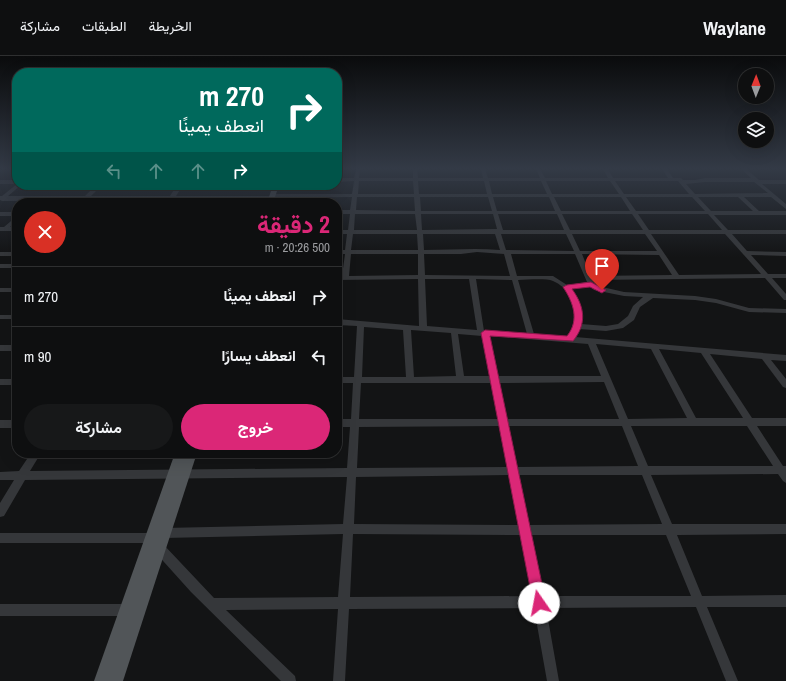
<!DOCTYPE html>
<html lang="ar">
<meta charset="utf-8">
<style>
body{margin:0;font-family:"Archivo Narrow",Vazirmatn,sans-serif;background:#171819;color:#f1f3f6;direction:rtl;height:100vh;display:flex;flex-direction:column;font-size:15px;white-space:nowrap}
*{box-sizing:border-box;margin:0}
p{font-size:13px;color:#9b9c9f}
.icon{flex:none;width:22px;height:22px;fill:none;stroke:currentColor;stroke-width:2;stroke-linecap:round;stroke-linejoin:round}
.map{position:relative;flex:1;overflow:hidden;direction:ltr}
.side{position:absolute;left:12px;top:142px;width:330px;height:260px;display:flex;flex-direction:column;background:#0e0f10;border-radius:16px;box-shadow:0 4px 16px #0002,0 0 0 1px #2e2f30;direction:rtl}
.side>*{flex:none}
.banner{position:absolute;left:12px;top:12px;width:330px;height:122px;border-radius:16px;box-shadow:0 4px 16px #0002,0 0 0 1px #2e2f30;direction:rtl;background:#00695c;color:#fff;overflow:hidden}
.needle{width:26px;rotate:1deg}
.controls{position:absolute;left:738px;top:12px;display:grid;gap:8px}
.controls a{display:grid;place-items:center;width:36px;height:36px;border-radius:50%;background:#0e0f10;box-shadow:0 4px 16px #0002,0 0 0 1px #2e2f30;font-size:20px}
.pin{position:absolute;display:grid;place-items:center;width:34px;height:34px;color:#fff;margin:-41px -17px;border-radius:50% 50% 50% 0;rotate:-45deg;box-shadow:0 0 4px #0007}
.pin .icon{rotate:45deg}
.me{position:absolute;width:44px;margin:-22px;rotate:348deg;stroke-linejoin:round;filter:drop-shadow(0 0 3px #0008)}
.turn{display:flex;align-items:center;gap:14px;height:84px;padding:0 12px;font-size:18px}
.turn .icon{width:52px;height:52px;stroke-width:2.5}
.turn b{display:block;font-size:28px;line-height:34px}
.lanes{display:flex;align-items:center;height:38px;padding:0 12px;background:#0003;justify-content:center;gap:20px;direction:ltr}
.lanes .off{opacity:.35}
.round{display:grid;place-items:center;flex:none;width:42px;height:42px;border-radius:21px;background:#171819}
.overview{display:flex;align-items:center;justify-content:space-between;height:68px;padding:0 12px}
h1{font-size:24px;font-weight:700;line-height:30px;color:#db2777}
.action{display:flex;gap:8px;margin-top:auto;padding:8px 12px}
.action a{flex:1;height:46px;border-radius:24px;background:#db2777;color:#fff;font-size:16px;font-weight:700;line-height:46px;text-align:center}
.action a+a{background:#171819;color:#f1f3f6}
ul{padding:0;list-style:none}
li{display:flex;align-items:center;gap:12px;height:60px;padding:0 12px;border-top:1px solid #2e2f30}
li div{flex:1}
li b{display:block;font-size:15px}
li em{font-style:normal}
header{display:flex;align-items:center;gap:24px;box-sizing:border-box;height:56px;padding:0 20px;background:#0e0f10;border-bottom:1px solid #2e2f30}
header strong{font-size:19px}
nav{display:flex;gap:22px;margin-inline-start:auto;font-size:14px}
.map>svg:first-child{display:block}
</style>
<header>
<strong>Waylane</strong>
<nav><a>الخريطة</a><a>الطبقات</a><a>مشاركة</a></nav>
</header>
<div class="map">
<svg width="786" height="625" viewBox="0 0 786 625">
<rect width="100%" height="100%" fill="#131415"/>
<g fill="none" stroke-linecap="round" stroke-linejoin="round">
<g fill="#35373a" fill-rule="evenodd">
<path d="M356,113H360L359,122H413V113H417L418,122H483L481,113H485L488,122H540L536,113H540L545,122H608L603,113H608L613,122H668L662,113H667L673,122H681L683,124H695L705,122H751L741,113H746L759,124H786V128H762L786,148V153L771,141H744L759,155H786V159H714L728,174H786V178H732L747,195L786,196V200L751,199L768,218H786V222H772L786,238V244H784L765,222L593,224L598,230L624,236L695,240L716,243L749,252L786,253V257L749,256L716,247L695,244L653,242L640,251L634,264L623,272L606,275L579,273L575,281L786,299V305L771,304L786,323V332L783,331L762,303L710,298L752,362H786V370H757L783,410H786V427L783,425L778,418L651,419L672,468H786V478L677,479L702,540L786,539V551H707L738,625H726L696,551L546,552L559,625H547L534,552L349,553L345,625H333L338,553L226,554L295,620L296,625H281L191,536L155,496L154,492L155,488L159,487L163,488L214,542L338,541L343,478L164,482L160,481L159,477L160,473L164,472L343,468L347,421L25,424L4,460L0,461V447L14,424H0V416L19,415L31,397H41L30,415L347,412L350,371H337V363H351L353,327H337V321H354L357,270L337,269V263L419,270L418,223L337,224V220H342L345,198H337V194H345L347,178H337V174H348L350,158H337V154H350L352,141L274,142L272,144H174L170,147L167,145L168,144L2,145L0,144V140H2L17,128V129H21L8,140H85L96,129H102L91,140H170L177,129H183L176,140H271L273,138H352L354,125L337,126V122H354ZM359,125H413L414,138H358ZM418,125H484L487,138H419ZM489,125H541L547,138H492ZM546,125H610L619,138H552ZM615,125H678L689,138H624ZM705,126H754L768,137L695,138L686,128ZM357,141H414L415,155L356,154ZM420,141H488L492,155H421ZM493,141H549L555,155H497ZM554,141H621L630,155H561ZM626,141H692L705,155H636ZM698,141H738L753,155H711ZM355,158H415L417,174H354ZM421,158H493L497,173L422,174ZM498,158H557L564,174H503ZM562,158H632L643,174H570ZM638,158H708L722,174H649ZM353,178H417L418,194H351ZM423,178H495L500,194C475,192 450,194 424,194ZM501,178H566L574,195L506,194ZM572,178H645L657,195H580ZM651,178H725L761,218L679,219ZM477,196L504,198L510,220L425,219L424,198H461ZM351,198H418V219L349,220ZM511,198H575L587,226L567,229L553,220H517ZM582,198L659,199L672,219L591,220ZM425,223H469L477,274L427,270ZM476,223L512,224L527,278L484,275ZM518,224C527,224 545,222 553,225C575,234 579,262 568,281L534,278ZM590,230L594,234L624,240L643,241L633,250L628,260L618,268L606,270L581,268C584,255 579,244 571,233ZM364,271L403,274L406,321H362ZM411,274L451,277L456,320L414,321ZM458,278L482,280L490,320H464ZM489,280L588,288L601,320H498ZM596,288L651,293L687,362L628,363ZM659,293L701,297L743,362H696ZM604,326L619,363H507L499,327ZM361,327H491L498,363H359ZM499,370L507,411L357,412L359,371ZM508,370H622L638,410L516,411ZM631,370H747L773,410H648ZM509,419L518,469L354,468L356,421ZM518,419H642L662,468L529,469ZM353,478L520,479L532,540L350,541ZM531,479H666L691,540H543Z"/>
<rect x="0" y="124" width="17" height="4"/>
<rect x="0" y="156" width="17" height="4"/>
<path d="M17,160V165L10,171H17V175H0V171H4Z"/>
<rect x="0" y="196" width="17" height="4"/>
<rect x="0" y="208" width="17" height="4"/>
<rect x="0" y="232" width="17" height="4"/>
<rect x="0" y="259" width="17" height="4"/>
<rect x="0" y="289" width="17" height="6"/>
<rect x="0" y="323" width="17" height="6"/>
<rect x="0" y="364" width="17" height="8"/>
<path d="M0,477H152L156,478L157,482L156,486L152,487H0Z"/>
<path d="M0,548H127L131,550L133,554L131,558L127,560H0Z"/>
</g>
<g fill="#515558" fill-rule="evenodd">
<path d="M273,129H279L273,147H267Z"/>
<path d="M175,397H197L123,625H94Z"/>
</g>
</g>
<linearGradient id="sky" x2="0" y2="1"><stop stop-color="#0a0b0c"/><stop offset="0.56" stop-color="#333a46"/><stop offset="1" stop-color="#333a46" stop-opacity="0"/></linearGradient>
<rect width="786" height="201" fill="url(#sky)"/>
<path fill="#db2777" stroke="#8e194d" d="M591,226L606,234L602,237L590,231L572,233C585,251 587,268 573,285L490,280L546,547L544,552L539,554L535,552L533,547L481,277L485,274L567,280C580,264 573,246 563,231L567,229Z"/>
</svg>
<div class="controls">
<a><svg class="needle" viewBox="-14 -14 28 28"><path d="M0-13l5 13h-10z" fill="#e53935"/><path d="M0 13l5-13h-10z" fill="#9b9c9f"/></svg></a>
<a><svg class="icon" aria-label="layers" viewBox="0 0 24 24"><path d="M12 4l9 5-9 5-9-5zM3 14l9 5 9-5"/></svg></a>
</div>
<div class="pin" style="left:602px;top:234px;background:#d93025"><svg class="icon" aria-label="arrive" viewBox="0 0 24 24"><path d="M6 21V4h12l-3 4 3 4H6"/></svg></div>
<svg class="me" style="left:539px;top:547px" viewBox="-20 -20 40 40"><circle r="19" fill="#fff"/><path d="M0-13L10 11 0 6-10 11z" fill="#db2777"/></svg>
<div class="banner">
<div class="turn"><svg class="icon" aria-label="right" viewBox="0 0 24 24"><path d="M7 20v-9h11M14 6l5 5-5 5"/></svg><div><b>270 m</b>انعطف يمينًا</div></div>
<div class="lanes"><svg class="icon off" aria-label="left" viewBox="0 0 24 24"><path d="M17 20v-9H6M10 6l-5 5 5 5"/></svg><svg class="icon off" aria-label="ahead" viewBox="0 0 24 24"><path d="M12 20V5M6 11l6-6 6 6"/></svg><svg class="icon off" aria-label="ahead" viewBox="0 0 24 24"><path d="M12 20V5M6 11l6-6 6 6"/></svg><svg class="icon" aria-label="right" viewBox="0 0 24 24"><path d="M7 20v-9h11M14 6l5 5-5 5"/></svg></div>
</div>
<section class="side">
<div class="overview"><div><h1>2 دقيقة</h1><p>500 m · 20:26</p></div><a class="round" style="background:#d93025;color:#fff"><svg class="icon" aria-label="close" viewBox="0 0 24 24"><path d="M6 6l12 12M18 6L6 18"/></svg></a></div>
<ul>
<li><svg class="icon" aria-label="right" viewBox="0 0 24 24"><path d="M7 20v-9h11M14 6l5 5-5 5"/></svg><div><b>انعطف يمينًا</b></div><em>270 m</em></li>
<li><svg class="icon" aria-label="left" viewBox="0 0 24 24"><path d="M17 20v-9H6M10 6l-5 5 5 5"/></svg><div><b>انعطف يسارًا</b></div><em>90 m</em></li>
</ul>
<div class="action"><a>خروج</a><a>مشاركة</a></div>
</section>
</div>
